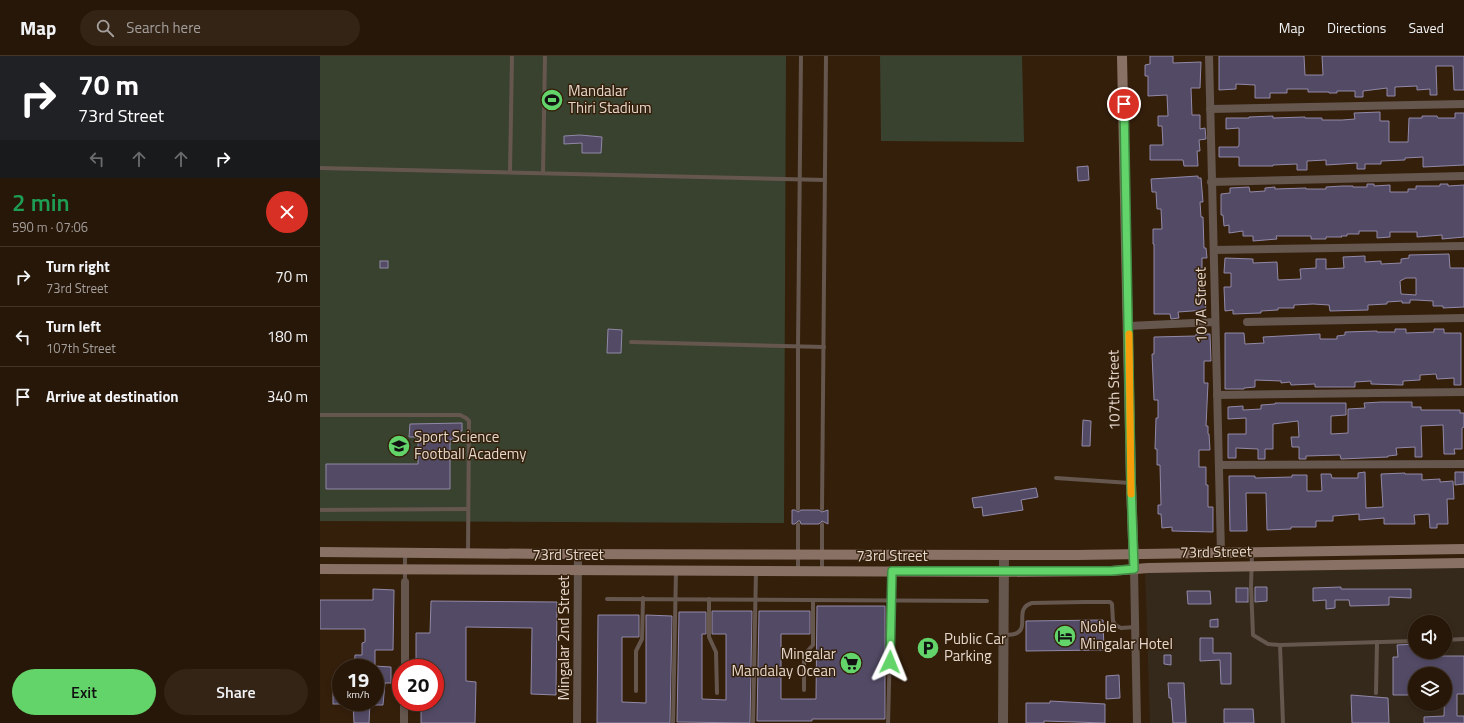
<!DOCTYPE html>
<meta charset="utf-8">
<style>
body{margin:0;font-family:"Titillium Web",sans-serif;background:#332416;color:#f1f3f6;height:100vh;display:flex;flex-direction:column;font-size:15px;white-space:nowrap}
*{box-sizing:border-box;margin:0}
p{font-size:13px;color:#a49f9c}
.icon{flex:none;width:22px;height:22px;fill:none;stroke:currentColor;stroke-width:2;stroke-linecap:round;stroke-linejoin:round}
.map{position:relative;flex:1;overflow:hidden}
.sheet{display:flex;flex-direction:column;background:#271708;width:320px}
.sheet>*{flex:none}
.banner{background:#202124;color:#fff;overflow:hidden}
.fabs{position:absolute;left:1088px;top:559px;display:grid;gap:8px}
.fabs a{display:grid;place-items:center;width:44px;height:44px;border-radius:50%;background:#271708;box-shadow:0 2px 6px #0003,0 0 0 1px #433629;font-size:20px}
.speed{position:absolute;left:12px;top:603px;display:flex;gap:8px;font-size:20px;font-weight:700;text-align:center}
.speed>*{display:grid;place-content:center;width:52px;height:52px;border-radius:50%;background:#271708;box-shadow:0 2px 6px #0003,0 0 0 1px #433629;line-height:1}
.speed small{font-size:10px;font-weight:400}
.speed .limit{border:6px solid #d22;background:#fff;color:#111}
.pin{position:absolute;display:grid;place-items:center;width:34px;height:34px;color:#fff;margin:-17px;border:2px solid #fff;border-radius:50%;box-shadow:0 1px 4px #0007}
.me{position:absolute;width:44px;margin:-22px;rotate:2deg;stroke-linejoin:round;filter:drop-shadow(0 0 3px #0008)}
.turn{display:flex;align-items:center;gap:14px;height:84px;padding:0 12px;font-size:18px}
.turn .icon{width:52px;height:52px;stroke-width:2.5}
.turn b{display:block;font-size:28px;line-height:34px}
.lanes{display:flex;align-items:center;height:38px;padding:0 12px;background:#0003;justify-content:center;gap:20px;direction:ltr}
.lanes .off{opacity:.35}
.round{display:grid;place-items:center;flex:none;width:42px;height:42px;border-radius:21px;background:#332416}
.overview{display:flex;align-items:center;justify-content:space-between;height:68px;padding:0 12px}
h1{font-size:24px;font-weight:600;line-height:30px;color:#1e9e55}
.action{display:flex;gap:8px;margin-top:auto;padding:8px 12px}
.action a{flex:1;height:46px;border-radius:24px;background:#63d469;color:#111;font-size:16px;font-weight:600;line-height:46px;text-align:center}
.action a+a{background:#332416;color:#f1f3f6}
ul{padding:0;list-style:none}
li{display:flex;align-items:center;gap:12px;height:60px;padding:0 12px;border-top:1px solid #433629}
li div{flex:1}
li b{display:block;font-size:15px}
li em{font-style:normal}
header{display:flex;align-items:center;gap:24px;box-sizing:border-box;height:56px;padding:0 20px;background:#271708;border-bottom:1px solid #433629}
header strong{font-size:19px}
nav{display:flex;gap:22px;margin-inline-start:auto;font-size:14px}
.search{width:280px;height:36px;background:#332416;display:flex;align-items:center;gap:10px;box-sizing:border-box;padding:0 14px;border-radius:22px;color:#a49f9c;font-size:15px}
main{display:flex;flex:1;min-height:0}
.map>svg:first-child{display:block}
</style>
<header>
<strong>Map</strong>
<div class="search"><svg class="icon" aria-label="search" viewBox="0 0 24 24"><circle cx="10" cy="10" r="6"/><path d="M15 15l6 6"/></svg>Search here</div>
<nav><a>Map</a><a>Directions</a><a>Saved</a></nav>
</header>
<main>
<section class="sheet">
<div class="banner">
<div class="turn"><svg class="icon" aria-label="right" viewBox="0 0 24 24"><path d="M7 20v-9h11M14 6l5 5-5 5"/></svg><div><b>70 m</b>73rd Street</div></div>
<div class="lanes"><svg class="icon off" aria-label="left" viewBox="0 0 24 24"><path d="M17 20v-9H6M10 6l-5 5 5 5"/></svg><svg class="icon off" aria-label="ahead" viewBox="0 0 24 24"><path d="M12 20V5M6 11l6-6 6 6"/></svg><svg class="icon off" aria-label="ahead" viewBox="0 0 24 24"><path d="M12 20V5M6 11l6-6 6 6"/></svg><svg class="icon" aria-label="right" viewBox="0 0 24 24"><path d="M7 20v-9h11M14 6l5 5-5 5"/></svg></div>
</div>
<div class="overview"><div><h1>2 min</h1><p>590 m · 07:06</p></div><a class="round" style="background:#d93025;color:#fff"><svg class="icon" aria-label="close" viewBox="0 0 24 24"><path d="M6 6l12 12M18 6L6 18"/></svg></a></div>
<ul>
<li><svg class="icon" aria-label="right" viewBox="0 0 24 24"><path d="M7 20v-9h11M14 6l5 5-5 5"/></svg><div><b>Turn right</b><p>73rd Street</p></div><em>70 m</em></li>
<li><svg class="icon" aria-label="left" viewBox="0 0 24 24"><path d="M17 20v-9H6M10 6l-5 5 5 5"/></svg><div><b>Turn left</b><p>107th Street</p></div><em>180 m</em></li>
<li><svg class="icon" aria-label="arrive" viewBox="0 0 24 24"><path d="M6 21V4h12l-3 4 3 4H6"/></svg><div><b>Arrive at destination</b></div><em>340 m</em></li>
</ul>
<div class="action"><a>Exit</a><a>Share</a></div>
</section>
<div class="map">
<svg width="1144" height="667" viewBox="0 0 1144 667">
<rect width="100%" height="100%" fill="#341f0b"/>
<path fill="#35291b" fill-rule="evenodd" d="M1144,505V667H830L825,510ZM1095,566H1125V596H1095ZM1095,618H1125V648H1095Z"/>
<g fill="#39422e">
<path d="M0,0H466L464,467L0,465Z"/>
<path d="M560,0H702L704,86L561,85Z"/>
</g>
<g fill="#534b66" stroke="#9189a7" fill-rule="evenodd">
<path d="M830,0H853V7L881,6L880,32H871L872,59H880V73L885,72L886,83L879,84L880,95H877L878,110H864L863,104H830V89H843L842,70H838V60H848L847,39L828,40V20H825V9L830,8Z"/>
<path d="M899,0H984L985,19H1003L1002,0H1144V34H1134L1133,10H1116L1117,39H1110V33L1097,34V30L1075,31V40H1067V32L1043,35V41H1035V35H1017V37H1009V36H988V33H967V37H950V42H935V29L916,28V33L899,34Z"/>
<path d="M1060,56V65H1069V86H1088L1089,62H1102V60H1117L1118,62H1135V57H1144V109L1103,111V101L1085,102V104L1061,105V108H1045V113H1037V107L1006,109V104L987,105V114H977V108L953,109V110H919V101H899V91H918L919,89V72L906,73V62H929V61L953,60V62L985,61V62H1002V64H1022L1035,63L1034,57Z"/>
<path d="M260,79L282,81L281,97H262V87L244,88V80Z"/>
<path d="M768,110L769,124L758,125L757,111Z"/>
<path d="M878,120V122H881L883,146H880L881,161H883L884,192H886L887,202H882V224H883L886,254L858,256L859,262L851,263L850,258H834V188H833V173H842L841,153H837L836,136H832L831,123Z"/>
<path d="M1047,128H1054V130L1070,129V136H1088V133H1096V130H1120V128H1128V130L1144,129V181L1122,183V179L1097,181V176H1070V181L1057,182V175H1039V178H1027V180H1021L1022,181H1006V183H991V180H956L957,183L933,185V180H923V175L909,177V169L904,170L903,159H901V138L910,137V132L929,131L930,136L945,135V132L955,131V133L986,132V133H1006V131L1022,130H1033V131H1047Z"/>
<path d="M1129,198L1130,212H1144V251L1123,252V250H1113V245L1096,244H1090V247H1082V245L1067,246V248L1048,249V254L1010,255L1009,249L993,248L974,249V252H958V254L941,255V257L913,258V254L905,255L904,231H911V217H904L905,202L933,203V207L957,206L958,224L981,223L980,213L996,212V203H1006V213L1024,212L1023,201L1045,200V206L1061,205V208L1081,207V203L1089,202V199ZM1086,222H1096V239L1081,238L1080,225Z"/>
<rect x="60" y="205" width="8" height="7"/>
<path d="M288,273L302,274L301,297H287Z"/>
<path d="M1075,273H1086V277L1114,276V273H1124V277H1141V329H1134V322L1117,323L1116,318L1100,319V324L1083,325V329L1051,328V325L1035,326V331H995V328L971,329L970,326L961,327V325L935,324V331L924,332V333H905V277H924L925,288L944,287L943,281L1000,278V283H1017V280L1025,279V276L1057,275V276H1075Z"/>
<path d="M876,278H890L891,305H884V327H888L886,370H888V378H889L890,394H879V411H886V429H888V451H893V476L852,475V471L842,472L841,458H838V449H841L840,409H837V393H835L836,362H838V344H834L832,298H834V281L876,280Z"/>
<path d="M1061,346H1092V351H1101V354H1140V357H1144V371L1142,372V393H1134L1135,398H1124L1123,369L1101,370L1102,401H1095V391L1076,392L1077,399L1068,400V401L1021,403L1020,399L986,400V403H979V391H972L971,381H979L978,365L953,368V393H945V403H938V393L916,392V402H908V378H926V362L908,363V351L923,350V354L941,353V349L955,348V347H1026V359L1011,360V378L1028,377V353L1045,352L1044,347Z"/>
<path d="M763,364L771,365L770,390H762Z"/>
<path d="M142,367V375L133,376V384L130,383V433H6V408H98V381H89L90,368Z"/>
<path d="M1045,416L1046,452L1063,451L1061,418L1085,417V418H1102V424L1120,423V426L1133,425L1134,443H1127L1128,468H1117V472H1110L1109,458L1094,459L1095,468H1064V462L1039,464V458L1013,460V465H996V471H971V473L947,474L946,437H926L927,475H910L909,420H935V422L972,421V419H987V435H1002L1001,418H1011L1012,422H1038V417Z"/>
<path d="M1135,416H1144V428L1135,429Z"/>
<path d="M716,432L718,441L701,444L703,454L663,460L662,451L654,452L652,442Z"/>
<path d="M472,454H475L478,456L481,454H499L502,456L508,454V468L502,465L499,468H481L480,465H478L475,468H472Z"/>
<path d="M935,531H947V545L935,546Z"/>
<path d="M1021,531V533H1091V542L1069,541V549L1030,550L1029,544H1015V552L1006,553V544L993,545V532Z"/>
<rect x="916" y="532" width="12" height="14"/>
<path d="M53,533L74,534L73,594H55V610L71,611V627H65L63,649H55V612H34L35,599H42V587L45,586V573H0V544H53Z"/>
<path d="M867,535H890L891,548H868Z"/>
<path d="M111,545L237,546L236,639L211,638L212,572L146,571V625L156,626L155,667H101V646H115V612H96V577H110Z"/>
<path d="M497,550H565V663H492V665H437L439,555H490V578H461V643H496Z"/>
<path d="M392,555H432L430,667L357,666L359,556H386V578H382V643L406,644V578H392Z"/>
<path d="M278,559H319V581H302V646L326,647V559L352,560L350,667H277Z"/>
<path d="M898,563V571H890V564Z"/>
<path d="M783,564L784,594L706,595V565Z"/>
<path d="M880,582H893V597H911V628H901L900,604L880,605Z"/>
<path d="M1095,588V596H1103V600H1144V638H1137V660H1144V667H1104V661L1124,660L1125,618H1095V639H1073V601H1078L1077,589Z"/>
<path d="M844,599H851V609L844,608Z"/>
<path d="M799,619L800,642L786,643V620Z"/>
<path d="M848,627H864L866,667H853L851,642H849Z"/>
<rect x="13" y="631" width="8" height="17"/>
<path d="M1031,639L1068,642L1069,667H1032Z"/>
<path d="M730,645L785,648V667L724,665V667H706V647H730Z"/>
<path d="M33,646H50L49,667H34Z"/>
<path d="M904,653H933L934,667H904Z"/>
</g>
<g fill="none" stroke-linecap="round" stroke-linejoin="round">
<g stroke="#65564e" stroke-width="4">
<path d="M0,112L505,124"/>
<path d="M190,116L192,0"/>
<path d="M223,117L225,0"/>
<path d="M311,286L504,291"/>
<path d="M0,359H140L146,362L149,365L148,497"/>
<path d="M736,422L810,427"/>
<path d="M478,453V290L481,0"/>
<path d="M502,453L506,0"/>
<path d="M0,454L148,453"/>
<path d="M478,468V514"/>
<path d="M932,497L931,530L933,579L948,588L960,589L963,667"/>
<path d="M502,514V468"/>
<path d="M85,526V498"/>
<path d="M287,543L667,545"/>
<path d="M389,543V581L396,596L397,637"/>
<path d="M684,579C688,579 694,579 697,577C709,571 694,552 712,547L765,546H790L792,548L793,565L795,569L801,572L815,571"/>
<path d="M1125,584L1144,583"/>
<path d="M960,589L1095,585"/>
<path d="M484,634V599L493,589V544"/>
<path d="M316,635V595L322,583L323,542"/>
<path d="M1056,637L1057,586"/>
<path d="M353,667L356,515"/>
<path d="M433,667L436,515"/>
<path d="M568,667L572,516"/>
</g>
<g stroke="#65564e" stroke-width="8">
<path d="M889,0L901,497"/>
<path d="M890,53L1144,48"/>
<path d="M891,126L1144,120"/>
<path d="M894,194L1144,190"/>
<path d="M927,266L1144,262"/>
<path d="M808,270L895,266"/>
<path d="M897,339L1144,336"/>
<path d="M899,409L1144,408"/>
<path d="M814,513L817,667"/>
<path d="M85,612V526"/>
<path d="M84,667V646"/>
<path d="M257,667L258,498"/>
</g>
<path stroke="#65564e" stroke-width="10" d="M683,667L684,499"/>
<g stroke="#897265" stroke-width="10">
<path d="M802,0L811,427L814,513"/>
<path d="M0,496L232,498L757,499L1144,493"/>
<path d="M0,513L684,516L791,515L828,512L1144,507"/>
</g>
</g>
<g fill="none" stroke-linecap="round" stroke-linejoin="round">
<g stroke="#408a44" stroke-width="10">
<path id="route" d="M570,606L572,515H791L814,513L811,427L804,48"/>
</g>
<use href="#route" stroke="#63d469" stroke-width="7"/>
<path stroke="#f59e0b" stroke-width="7" d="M809,278L811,438"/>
</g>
<defs>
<g id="stadium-disc" transform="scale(1.15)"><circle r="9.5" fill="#63d469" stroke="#341f0b"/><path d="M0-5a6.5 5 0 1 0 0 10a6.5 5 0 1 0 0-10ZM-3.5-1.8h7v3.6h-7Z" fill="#111"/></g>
<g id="university-disc" transform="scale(1.15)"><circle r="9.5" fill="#63d469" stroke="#341f0b"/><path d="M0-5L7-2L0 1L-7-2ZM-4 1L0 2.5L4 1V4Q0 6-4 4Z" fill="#111"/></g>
<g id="hotel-disc" transform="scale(1.15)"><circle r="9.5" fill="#63d469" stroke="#341f0b"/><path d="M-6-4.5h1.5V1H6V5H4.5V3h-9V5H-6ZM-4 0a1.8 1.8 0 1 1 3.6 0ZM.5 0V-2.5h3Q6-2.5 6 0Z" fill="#111"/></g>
<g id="parking-disc" transform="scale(1.15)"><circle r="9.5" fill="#63d469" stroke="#341f0b"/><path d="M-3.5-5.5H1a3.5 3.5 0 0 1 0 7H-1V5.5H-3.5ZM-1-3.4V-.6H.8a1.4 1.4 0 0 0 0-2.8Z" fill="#111"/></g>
<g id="supermarket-disc" transform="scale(1.15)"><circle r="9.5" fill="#63d469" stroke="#341f0b"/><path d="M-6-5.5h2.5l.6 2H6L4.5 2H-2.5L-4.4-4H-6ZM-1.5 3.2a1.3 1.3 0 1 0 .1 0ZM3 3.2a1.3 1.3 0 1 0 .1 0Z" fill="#111"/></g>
</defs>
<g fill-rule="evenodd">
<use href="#stadium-disc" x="232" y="44"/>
<use href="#university-disc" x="79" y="390"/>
<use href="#hotel-disc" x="745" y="580"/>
<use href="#parking-disc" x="608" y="592"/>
<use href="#supermarket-disc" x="531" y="607"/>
</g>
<g text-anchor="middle" stroke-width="3" stroke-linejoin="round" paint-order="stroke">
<g font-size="15" fill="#e5d7cb" stroke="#341f0b" text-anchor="start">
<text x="248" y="40">Mandalar<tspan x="248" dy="17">Thiri Stadium</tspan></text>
<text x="94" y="386">Sport Science<tspan x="94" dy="17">Football Academy</tspan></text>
<text x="760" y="576">Noble<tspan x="760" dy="17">Mingalar Hotel</tspan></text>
<text x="624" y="588">Public Car<tspan x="624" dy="17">Parking</tspan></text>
<text x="516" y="603" text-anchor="end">Mingalar<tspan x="516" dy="17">Mandalay Ocean</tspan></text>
</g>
<g font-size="15" fill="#e5d7cb" stroke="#341f0b">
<text transform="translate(881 249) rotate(-91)" y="5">107A Street</text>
<text transform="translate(794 334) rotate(-91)" y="5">107th Street</text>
<text transform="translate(896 496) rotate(-1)" y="5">73rd Street</text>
<text x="248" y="504">73rd Street</text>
<text x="572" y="505">73rd Street</text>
<text transform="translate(244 582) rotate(-90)" y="5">Mingalar 2nd Street</text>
</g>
</g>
</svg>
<div class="fabs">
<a><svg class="icon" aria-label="sound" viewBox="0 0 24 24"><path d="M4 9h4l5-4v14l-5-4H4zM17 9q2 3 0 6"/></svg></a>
<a><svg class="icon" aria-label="layers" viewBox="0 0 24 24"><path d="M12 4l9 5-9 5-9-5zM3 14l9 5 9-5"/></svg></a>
</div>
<div class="speed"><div>19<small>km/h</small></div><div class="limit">20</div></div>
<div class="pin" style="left:804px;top:48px;background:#d93025"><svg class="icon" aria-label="arrive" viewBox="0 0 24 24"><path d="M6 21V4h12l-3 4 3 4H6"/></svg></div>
<svg class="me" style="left:570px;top:606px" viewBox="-20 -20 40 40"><path d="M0-17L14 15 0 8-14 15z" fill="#63d469" stroke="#fff" stroke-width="4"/></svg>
</div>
</main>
